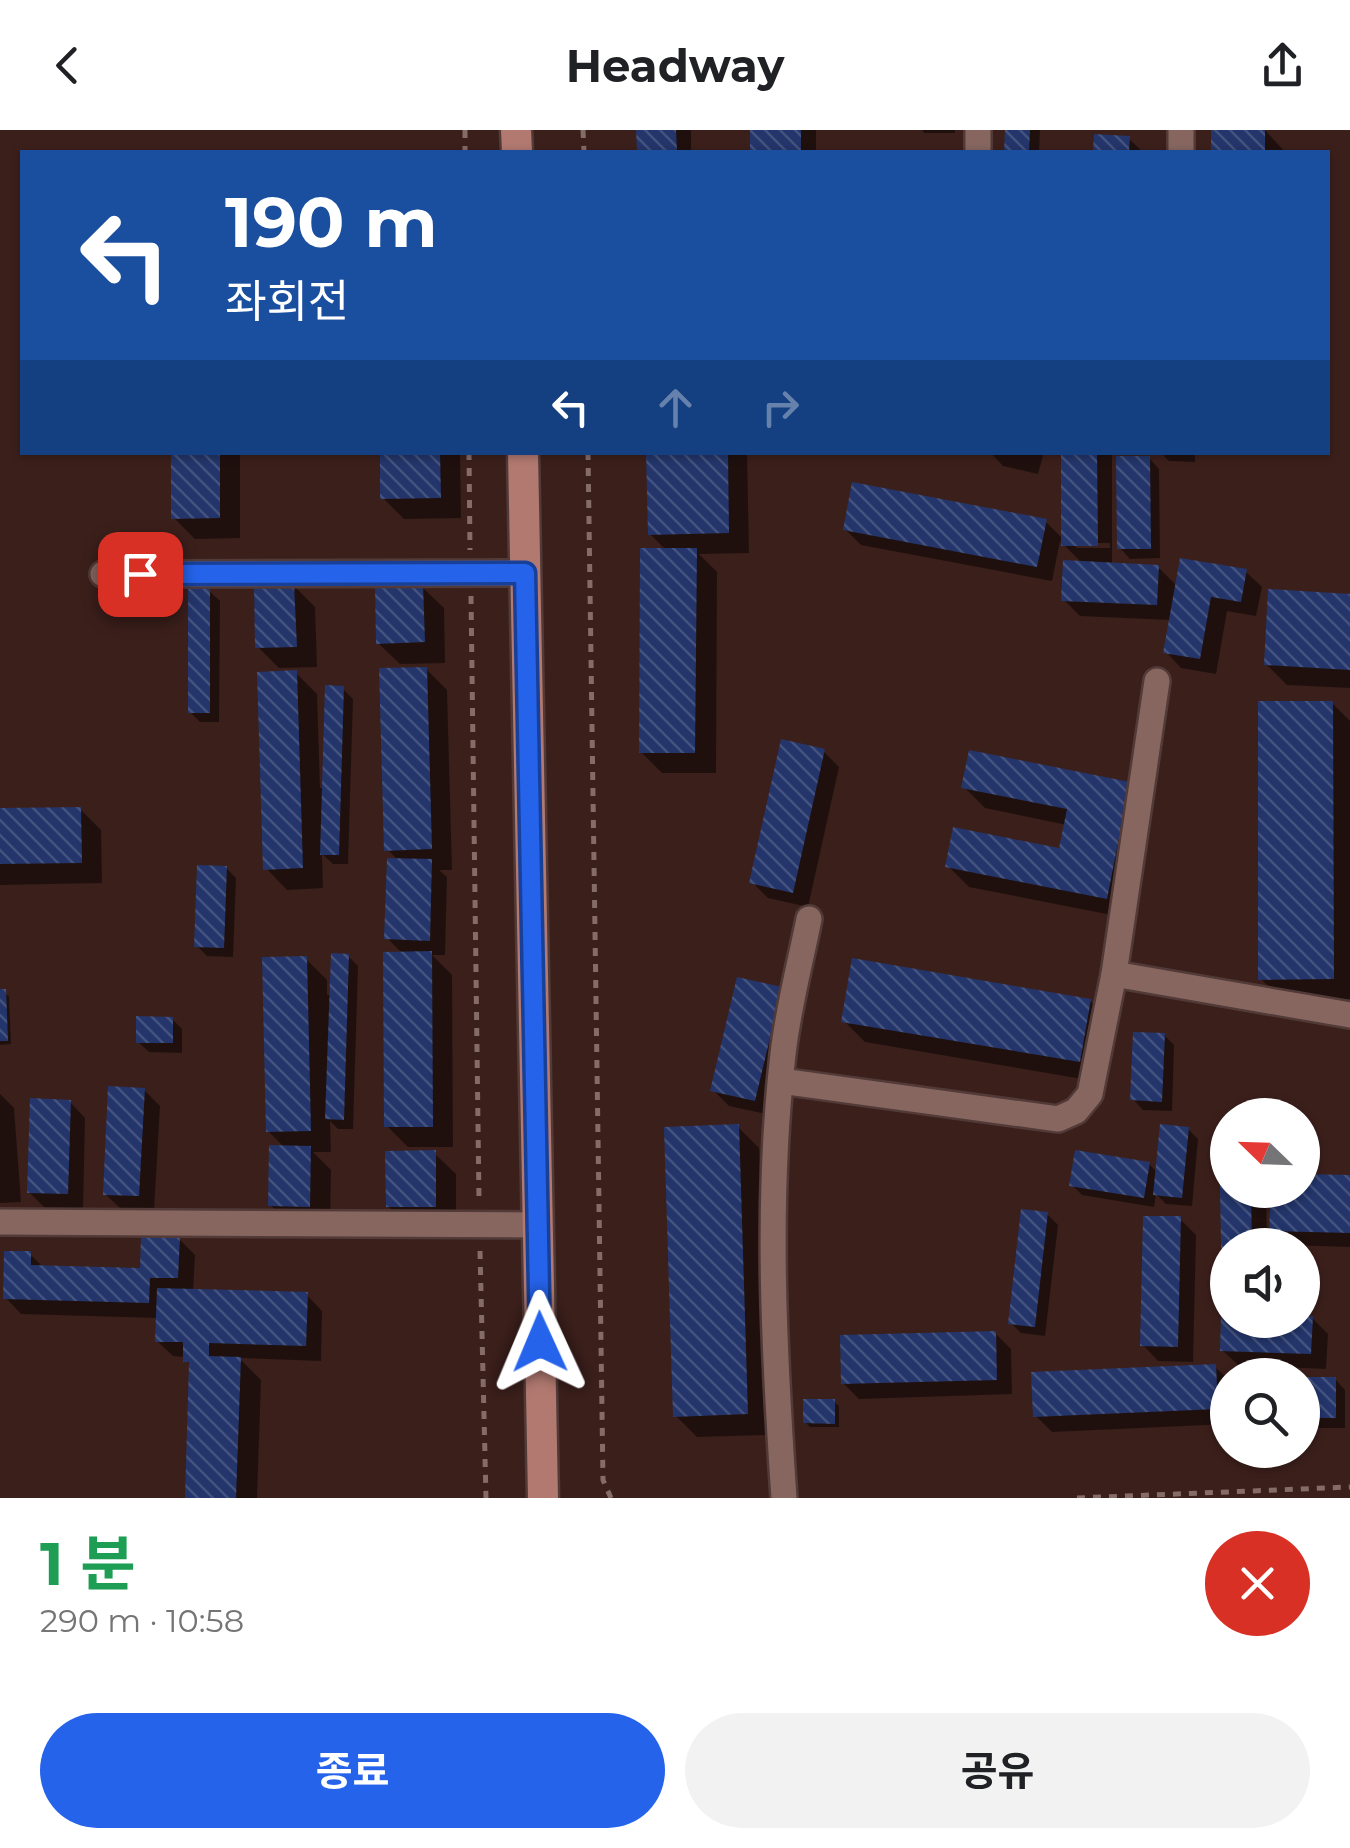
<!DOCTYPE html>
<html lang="ko">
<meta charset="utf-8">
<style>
body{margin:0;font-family:Montserrat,"Noto Sans KR",sans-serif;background:#f2f2f2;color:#202124;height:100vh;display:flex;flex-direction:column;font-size:38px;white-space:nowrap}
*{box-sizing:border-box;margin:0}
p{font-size:32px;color:#757577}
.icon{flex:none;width:55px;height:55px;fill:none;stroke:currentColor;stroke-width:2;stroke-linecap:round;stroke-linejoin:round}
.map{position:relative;height:1368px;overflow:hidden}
.side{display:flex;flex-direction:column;background:#fff;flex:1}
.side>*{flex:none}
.top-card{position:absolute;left:20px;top:20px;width:1310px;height:305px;border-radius:0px;box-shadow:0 2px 8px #0004;background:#1a4fa0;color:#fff;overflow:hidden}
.needle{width:65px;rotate:293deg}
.fabs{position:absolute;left:1210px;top:968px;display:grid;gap:20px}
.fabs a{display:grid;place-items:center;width:110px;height:110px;border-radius:50%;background:#fff;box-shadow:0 2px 8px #0004;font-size:50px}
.pin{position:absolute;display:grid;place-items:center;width:85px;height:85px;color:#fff;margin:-42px;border-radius:20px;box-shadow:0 5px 15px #0006}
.me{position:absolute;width:110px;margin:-55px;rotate:359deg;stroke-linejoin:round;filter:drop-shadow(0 0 8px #0008)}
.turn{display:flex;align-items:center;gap:35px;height:210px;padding:0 40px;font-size:45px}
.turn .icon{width:130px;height:130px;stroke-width:2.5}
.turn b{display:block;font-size:70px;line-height:85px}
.lanes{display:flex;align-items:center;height:95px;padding:0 40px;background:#0003;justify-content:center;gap:50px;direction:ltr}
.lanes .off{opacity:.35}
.round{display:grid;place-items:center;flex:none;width:105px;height:105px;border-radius:52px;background:#f2f2f2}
.headline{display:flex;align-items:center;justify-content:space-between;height:170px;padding:0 40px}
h1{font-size:60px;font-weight:700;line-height:75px;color:#1e9e55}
.primary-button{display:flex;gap:20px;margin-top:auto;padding:20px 40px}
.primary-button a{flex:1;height:115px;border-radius:60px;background:#2563eb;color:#fff;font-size:40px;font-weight:700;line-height:115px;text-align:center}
.primary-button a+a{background:#f2f2f2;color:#202124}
header{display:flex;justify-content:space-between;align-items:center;height:130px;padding:0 40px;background:#fff;font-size:45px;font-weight:700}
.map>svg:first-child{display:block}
</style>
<header><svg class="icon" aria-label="back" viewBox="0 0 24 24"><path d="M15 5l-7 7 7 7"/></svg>Headway<svg class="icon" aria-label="share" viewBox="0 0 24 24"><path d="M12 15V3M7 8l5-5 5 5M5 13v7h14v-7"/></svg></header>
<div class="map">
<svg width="1350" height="1368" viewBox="0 0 1350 1368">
<defs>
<pattern id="building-back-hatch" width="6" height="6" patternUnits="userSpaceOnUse" patternTransform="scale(2.5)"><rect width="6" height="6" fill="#23356a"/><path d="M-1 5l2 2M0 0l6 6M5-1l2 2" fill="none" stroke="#43527e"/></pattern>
</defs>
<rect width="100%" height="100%" fill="#3b1f1b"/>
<g fill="#0007" fill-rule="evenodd">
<rect x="639" y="0" width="52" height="22"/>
<rect x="752" y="0" width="64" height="22"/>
<path d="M922,0H955V3H924Z"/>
<path d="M1007,0H1040L1039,22H1009Z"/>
<path d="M1214,0H1265L1285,22H1214Z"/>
<path d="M1097,7L1129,9L1143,22H1096Z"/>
<path d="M174,322H240V408L195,409L174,388Z"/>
<path d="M382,322H460L461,388L404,389L383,368Z"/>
<path d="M648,322H747L749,423L699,424L717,442L716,643H662L641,622L667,421L650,404Z"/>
<path d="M990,322H1044L1038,344L1003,336Z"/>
<path d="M1064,322H1112V435L1158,437L1177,456L1246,442L1262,457L1256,486L1227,481L1216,544L1181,538L1166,522L1171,490L1080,486L1064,470L1083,434L1060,411L1052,451L861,415L845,399L1045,391L1064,410ZM1076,413H1110V418H1076Z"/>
<path d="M1160,322H1195V332L1169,331Z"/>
<path d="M1149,328L1159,339L1160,428L1130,429L1120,418Z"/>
<path d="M294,456L315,477L317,537L279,538L258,517Z"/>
<path d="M422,457L444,478L445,533L400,534L378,513Z"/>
<path d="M209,461L220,471L219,592H200L190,582Z"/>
<path d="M1350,467V558L1287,555L1266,534Z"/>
<path d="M426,539L447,560L452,740H439L447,747L445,825H432L452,845L453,1017H408L387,996L403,824L387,808L398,730L387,719Z"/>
<path d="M296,543L317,564L320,658H324L343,559L353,569L348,734H333L322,724L323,758L287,760L266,738Z"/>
<path d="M1332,573L1350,591V869L1282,870L1261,849Z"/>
<path d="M823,621L839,637L808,777L768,768L752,752Z"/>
<path d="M1129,654L1127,788L969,757L948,736L1061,721L1067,695L985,678L964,657Z"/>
<path d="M80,679L101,700L102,753L0,755V681Z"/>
<path d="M226,738L236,748L233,827L207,826L197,816Z"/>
<path d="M348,826L358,836L353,999H338L330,991L331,1022H313L331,1040L330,1097L292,1096L270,1075L285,1018L268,1001L306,829L327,850V865H332Z"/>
<path d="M781,860L771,985L729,976L713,960Z"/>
<path d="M0,862L9,866L11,914L0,915Z"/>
<path d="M1090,871L1111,892L1100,952L865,912L844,891Z"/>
<path d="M172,889L182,899V923L149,922L138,912Z"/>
<path d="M1164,905L1174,915L1172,981L1143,980L1133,969Z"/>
<path d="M144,960L160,976L154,1081L121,1079L105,1064Z"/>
<path d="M0,964L14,978L21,1072L0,1073Z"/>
<path d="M70,972L85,988L83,1079L45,1078L29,1062Z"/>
<path d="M738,997L759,1018L768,1305L697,1307L676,1286Z"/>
<path d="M1188,999L1198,1009L1192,1076L1166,1074L1156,1064L1154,1077L1082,1065L1072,1055L1149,1034L1158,1043Z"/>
<path d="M434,1023L456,1044V1097H409L388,1076Z"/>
<path d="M1350,1047V1117L1287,1115L1272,1100L1273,1060H1302Z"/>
<path d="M1228,1060H1266L1267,1115H1228V1166L1224,1163Z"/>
<path d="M1047,1084L1058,1095L1045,1206L1021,1203L1011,1193Z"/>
<path d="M1180,1089L1196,1105L1193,1232L1158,1231L1143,1215Z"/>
<path d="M179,1109L195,1125L193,1162L307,1165L322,1181L321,1231L239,1228L261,1250L257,1368H188L192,1238L185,1227L173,1226L157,1211L158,1188L21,1184L6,1168L30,1124L44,1138L142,1141Z"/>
<path d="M1312,1188L1328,1204L1326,1239L1238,1235L1222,1220L1228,1190Z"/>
<path d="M995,1203L1011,1219L1012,1264L859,1269L843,1253Z"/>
<path d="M1215,1237L1228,1249V1294L1052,1302L1036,1286Z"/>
<path d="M1302,1249H1335L1345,1260V1298H1302Z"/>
<path d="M834,1272L839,1276V1297H810L805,1292Z"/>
</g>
<g fill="url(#building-back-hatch)">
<path d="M636,0H676L677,22H637Z"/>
<rect x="750" y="0" width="51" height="22"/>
<path d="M1005,0H1030L1029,22H1004Z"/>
<rect x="1211" y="0" width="54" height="22"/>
<path d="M1094,4L1130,6L1129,22H1093Z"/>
<path d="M171,322H220V388L171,389Z"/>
<path d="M380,322H440L441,368L380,369Z"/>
<path d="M646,322H728L729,403L648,405Z"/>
<path d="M1061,322H1097L1098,416H1061Z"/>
<path d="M1116,326H1150L1151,419H1117Z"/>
<path d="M852,352L1047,389L1037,437L843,400Z"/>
<path d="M640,418H697L695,623H639Z"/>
<path d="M1180,428L1247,439L1241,472L1211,467L1200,529L1163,523Z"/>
<path d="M1063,430L1159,435L1157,475L1061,471Z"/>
<path d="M294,454L297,517L255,518L254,455Z"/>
<path d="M423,454L425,512L376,514L375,456Z"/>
<rect x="188" y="458" width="22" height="125"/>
<path d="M1268,459L1350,464V540L1264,535Z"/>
<path d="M427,537L432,719L384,721L379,538Z"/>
<path d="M297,540L303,738L263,740L257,542Z"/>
<path d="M325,555L344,556L339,725H320Z"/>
<path d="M1258,571H1333L1334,849L1258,850Z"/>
<path d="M781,609L825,619L793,763L749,753Z"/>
<path d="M969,620L1130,652L1107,769L945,737L953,697L1059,718L1067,679L961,658Z"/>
<path d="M81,677L82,733L0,734V678Z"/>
<path d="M387,728L432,729L430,811L384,809Z"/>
<path d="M197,735L227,736L224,818L194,817Z"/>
<path d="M432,821L433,997H384L383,822Z"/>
<path d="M331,823L349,824L344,990L325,989Z"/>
<path d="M307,826L311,1001L266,1002L262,827Z"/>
<path d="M852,828L1091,869L1080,932L841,892Z"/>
<path d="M737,847L782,857L755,971L710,961Z"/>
<path d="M0,859H6L8,911H0Z"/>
<path d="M136,886L173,887V913H136Z"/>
<path d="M1133,902L1165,903L1162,972L1130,970Z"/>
<path d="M108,956L145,958L139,1066L103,1065Z"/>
<path d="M30,968L71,970L68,1064L27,1063Z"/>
<path d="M739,994L748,1284L673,1287L664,997Z"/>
<path d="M1160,994L1189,997L1182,1068L1153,1065Z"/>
<path d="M1228,1006V1060H1251L1252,1115H1228V1164H1222L1219,1007Z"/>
<path d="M269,1015L311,1016L310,1077L268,1076Z"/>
<path d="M436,1020V1077H386L385,1021Z"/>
<path d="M1075,1020L1150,1032L1144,1068L1069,1056Z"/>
<path d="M1302,1044L1350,1045V1103L1269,1101L1271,1060H1302Z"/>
<path d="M1021,1079L1048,1082L1035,1197L1008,1194Z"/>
<path d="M1143,1086H1181L1178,1217L1140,1216Z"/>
<path d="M141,1105L180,1106L178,1148H150L149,1173L3,1169L4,1121H31V1135L140,1138Z"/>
<path d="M157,1158L308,1162L306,1216L209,1213V1226L241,1227L236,1368H185L189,1232H183V1212H155Z"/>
<path d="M1221,1183H1228V1190H1302V1186H1313L1311,1224L1220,1221Z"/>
<path d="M996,1201L997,1250L841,1254L840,1205Z"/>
<path d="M1216,1234L1218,1279L1033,1287L1031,1242Z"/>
<rect x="1302" y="1247" width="34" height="41"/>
<path d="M803,1269H835V1294L803,1293Z"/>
</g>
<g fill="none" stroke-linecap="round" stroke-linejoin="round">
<g stroke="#513a37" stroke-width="30">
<g id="street">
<path d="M978,22V0"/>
<path d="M1181,22V0"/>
<path d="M103,444L525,443"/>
<path d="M1114,844L1350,885"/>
<path d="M781,951L1058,989L1076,981L1090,964L1114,844L1157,551"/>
<path d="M0,1092L538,1095"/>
<path d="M784,1368C774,1222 766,1070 783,924C788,879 800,834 809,789"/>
</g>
</g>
<g stroke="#513a37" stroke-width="35">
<g id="primary">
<path d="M516,0L517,22"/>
<path d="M523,322L543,1368"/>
</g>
</g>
<g stroke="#846c68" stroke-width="5" stroke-dasharray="8 8" stroke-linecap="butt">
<path d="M465,0V22"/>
<path d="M583,0L584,22"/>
<path d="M469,322L470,420"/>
<path d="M588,322L603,1350L611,1368"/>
<path d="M471,466L479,1070"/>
<path d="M480,1121L486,1368"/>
<path d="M1077,1368L1350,1357"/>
</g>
<use href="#street" stroke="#876660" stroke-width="25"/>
<use href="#primary" stroke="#b17970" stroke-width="30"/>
</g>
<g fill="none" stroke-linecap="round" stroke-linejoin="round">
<g stroke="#184099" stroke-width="25">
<path id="route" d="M140,444L525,443L540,1212"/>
</g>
<use href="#route" stroke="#2563eb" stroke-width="18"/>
</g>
</svg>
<div class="fabs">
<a><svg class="needle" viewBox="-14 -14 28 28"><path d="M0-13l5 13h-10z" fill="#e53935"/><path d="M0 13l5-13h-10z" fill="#757577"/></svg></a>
<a><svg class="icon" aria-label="sound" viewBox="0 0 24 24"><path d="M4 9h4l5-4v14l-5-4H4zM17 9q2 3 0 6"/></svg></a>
<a><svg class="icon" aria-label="search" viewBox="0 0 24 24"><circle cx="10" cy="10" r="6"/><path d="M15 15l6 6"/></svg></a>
</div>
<div class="pin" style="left:140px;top:444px;background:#d93025"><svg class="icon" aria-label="arrive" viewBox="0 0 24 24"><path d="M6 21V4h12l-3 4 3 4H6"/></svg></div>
<svg class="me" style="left:540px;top:1212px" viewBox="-20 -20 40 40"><path d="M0-17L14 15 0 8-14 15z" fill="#2563eb" stroke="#fff" stroke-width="4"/></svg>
<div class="top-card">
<div class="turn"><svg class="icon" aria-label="left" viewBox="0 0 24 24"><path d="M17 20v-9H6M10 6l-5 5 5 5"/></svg><div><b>190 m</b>좌회전</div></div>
<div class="lanes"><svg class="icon" aria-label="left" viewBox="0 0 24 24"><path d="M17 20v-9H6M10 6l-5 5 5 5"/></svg><svg class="icon off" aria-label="ahead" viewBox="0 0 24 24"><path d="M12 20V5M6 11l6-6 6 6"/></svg><svg class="icon off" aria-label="right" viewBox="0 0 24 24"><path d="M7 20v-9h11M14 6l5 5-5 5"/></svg></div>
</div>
</div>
<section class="side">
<div class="headline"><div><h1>1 분</h1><p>290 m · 10:58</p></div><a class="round" style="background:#d93025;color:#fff"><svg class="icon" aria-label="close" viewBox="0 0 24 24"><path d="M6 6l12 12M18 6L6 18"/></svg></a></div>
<div class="primary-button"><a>종료</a><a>공유</a></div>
</section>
